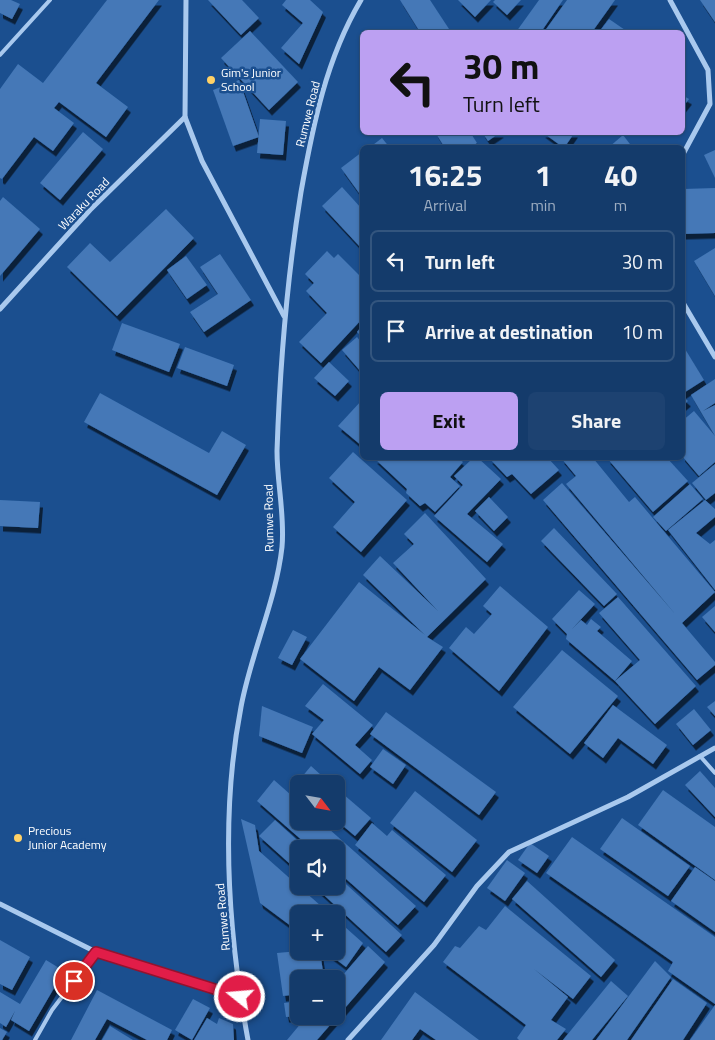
<!DOCTYPE html>
<meta charset="utf-8">
<style>
body{margin:0;font-family:"Titillium Web",sans-serif;background:#1d4271;color:#f1f3f6;height:100vh;display:flex;flex-direction:column;font-size:19px;white-space:nowrap}
*{box-sizing:border-box;margin:0}
p{font-size:16px;color:#9dadc1}
.icon{flex:none;width:28px;height:28px;fill:none;stroke:currentColor;stroke-width:2;stroke-linecap:round;stroke-linejoin:round}
.map{position:relative;flex:1;overflow:hidden}
.panel{position:absolute;left:360px;top:145px;width:325px;height:315px;display:flex;flex-direction:column;background:#143b6b;border-radius:8px;box-shadow:0 1px 4px #0004,0 0 0 1px #33557e}
.panel>*{flex:none}
.top-card{position:absolute;left:360px;top:30px;width:325px;height:105px;border-radius:8px;box-shadow:0 1px 4px #0004,0 0 0 1px #33557e;background:#bca0f2;color:#111;overflow:hidden}
.needle{width:32px;rotate:121deg}
.controls{position:absolute;left:290px;top:775px;display:grid;gap:10px}
.controls a{display:grid;place-items:center;width:55px;height:55px;border-radius:8px;background:#143b6b;box-shadow:0 1px 4px #0004,0 0 0 1px #33557e;font-size:25px}
.pin{position:absolute;display:grid;place-items:center;width:42px;height:42px;color:#fff;margin:-21px;border:2px solid #fff;border-radius:50%;box-shadow:0 1px 5px #0007}
.me{position:absolute;width:55px;margin:-28px;rotate:287deg;stroke-linejoin:round;filter:drop-shadow(0 0 4px #0008)}
.turn{display:flex;align-items:center;gap:18px;height:105px;padding:0 20px;font-size:22px}
.turn .icon{width:65px;height:65px;stroke-width:2.5}
.turn b{display:block;font-size:35px;line-height:42px}
.eta{display:flex;justify-content:space-evenly;align-items:center;height:85px;text-align:center}
.eta b{font-size:30px;font-weight:700;line-height:35px}
.cta{display:flex;gap:10px;margin-top:auto;padding:10px 20px}
.cta a{flex:1;height:58px;border-radius:8px;background:#bca0f2;color:#111;font-size:20px;font-weight:700;line-height:58px;text-align:center}
.cta a+a{background:#1d4271;color:#f1f3f6}
ul{padding:0;list-style:none}
li{display:flex;align-items:center;gap:15px;height:62px;margin:0 10px 8px;padding:0 10px;border:2px solid #33557e;border-radius:8px}
li div{flex:1}
li b{display:block;font-size:19px}
li em{font-style:normal}
.map>svg:first-child{display:block}
</style>
<div class="map">
<svg width="715" height="1040" viewBox="0 0 715 1040">
<defs>
<filter id="shadow"><feDropShadow dx="3" dy="5.5" stdDeviation="0" flood-color="#0009"/></filter>
</defs>
<rect width="100%" height="100%" fill="#1b4f8f"/>
<g fill="#4478b7" filter="url(#shadow)">
<path d="M0,0H11L20,4L12,19L0,13Z"/>
<path d="M107,0H159L96,83L128,107L106,137L59,102L54,108L74,123L53,151L34,137L2,179L0,178V89L18,64L43,83Z"/>
<path d="M208,0H242L259,18L241,35Z"/>
<path d="M286,0H310L323,12L299,64L281,48L303,23L282,5Z"/>
<path d="M400,0H430L451,32H420Z"/>
<path d="M458,0H491L475,17Z"/>
<path d="M495,0H521L507,15L493,2Z"/>
<path d="M539,0H563L541,32H516Z"/>
<path d="M567,0H615L592,32H544Z"/>
<path d="M700,0H715V22Z"/>
<path d="M609,19L628,32H599Z"/>
<path d="M250,31L298,82L269,110L221,58Z"/>
<path d="M239,80L259,137L233,146L213,90Z"/>
<path d="M682,95L689,99L682,108Z"/>
<path d="M260,119L286,121L283,155L257,153Z"/>
<path d="M83,132L103,149L60,200L40,183Z"/>
<path d="M435,132H470L477,143L470,148H445Z"/>
<path d="M482,132H501L488,141Z"/>
<path d="M542,132H575L564,148Z"/>
<path d="M623,135L633,148H608Z"/>
<path d="M382,138L390,148H369Z"/>
<path d="M715,150V178L704,155Z"/>
<path d="M362,152V197L341,168Z"/>
<path d="M342,187L362,209V249L322,206Z"/>
<path d="M715,188V233L682,234L683,189Z"/>
<path d="M3,197L40,229L0,276V201Z"/>
<path d="M166,209L194,238L117,316L67,267L90,243L110,262Z"/>
<path d="M715,248V296L694,261Z"/>
<path d="M327,251L334,258L338,254L362,278V319L321,363L299,342L327,313L306,291L314,283L305,274Z"/>
<path d="M220,254L251,300L204,332L190,312L218,294L200,267Z"/>
<path d="M186,256L207,285L187,299L167,270Z"/>
<path d="M122,323L180,344L169,372L112,350Z"/>
<path d="M362,326V337L357,332Z"/>
<path d="M357,337L362,343V373L342,350Z"/>
<path d="M682,344L704,380L682,394Z"/>
<path d="M185,347L234,365L227,386L177,368Z"/>
<path d="M329,362L349,381L335,396L314,378Z"/>
<path d="M715,379V403L703,411L715,405V462L699,476L682,456V421L694,411L715,436L691,395Z"/>
<path d="M100,393L209,453L222,431L246,445L217,495L84,422Z"/>
<path d="M682,396L688,401L682,406Z"/>
<path d="M362,400V446L338,426Z"/>
<path d="M353,452L407,500L361,552L333,527L355,502L329,478Z"/>
<path d="M374,458H458L463,462L450,477L460,486L435,512L425,503L420,506L406,493L407,489Z"/>
<path d="M473,458H478L501,479L467,514L503,544L487,562L434,516L463,485L454,476Z"/>
<path d="M489,458H548L559,470L531,494L512,474L507,477Z"/>
<path d="M561,458H593L629,502L635,497L715,592L682,623L715,662V665L697,680L543,500L562,483L676,615L566,484L576,476Z"/>
<path d="M607,458H667L688,481L653,512Z"/>
<path d="M715,464V493L706,500L692,483Z"/>
<path d="M690,484L703,499L666,531L653,517Z"/>
<path d="M489,497L508,517L494,531L475,511Z"/>
<path d="M0,500L40,502L38,528L0,526Z"/>
<path d="M705,500L715,509V517L696,533L710,544L715,540V590L668,530Z"/>
<path d="M425,513L486,579L427,637L443,647L410,690L379,667L354,701L300,659L359,582L425,635L363,575L380,556L438,611L393,563L414,544L404,534Z"/>
<path d="M554,528L617,594L604,606L541,541Z"/>
<path d="M500,586L548,627L499,691L449,648L466,627L474,634L492,614L483,606Z"/>
<path d="M579,590L595,604L572,629L581,620L587,625L591,619L601,627L597,631L632,661L615,681L566,639L567,634L552,619Z"/>
<path d="M618,597L696,686L655,724L615,681L640,660L599,613Z"/>
<path d="M715,606V632L702,617Z"/>
<path d="M293,630L307,637L292,665L278,658Z"/>
<path d="M562,650L618,696L570,754L513,707Z"/>
<path d="M323,684L373,725L355,745L372,760L360,774L312,734L324,720L305,706Z"/>
<path d="M715,701V716L707,707Z"/>
<path d="M613,705L667,745L653,764L618,738L603,758L584,743Z"/>
<path d="M262,706L313,727L302,753L259,736Z"/>
<path d="M694,709L711,730L693,745L676,724Z"/>
<path d="M386,712L496,792L479,815L370,734Z"/>
<path d="M383,749L406,765L393,784L370,767Z"/>
<path d="M311,766L331,784H299V787L296,784Z"/>
<path d="M700,771L715,788V817L685,785Z"/>
<path d="M274,780L299,802V821H320L416,906L398,925L336,870V849H312L257,801Z"/>
<path d="M336,788L371,818L355,836L336,820Z"/>
<path d="M663,790L715,827V880L638,825Z"/>
<path d="M415,791L477,840L452,872L390,823Z"/>
<path d="M622,818L690,866L668,896L600,849Z"/>
<path d="M241,819L255,825L259,851L330,914H299V932L260,903Z"/>
<path d="M275,820L307,849H299V872L259,836Z"/>
<path d="M372,823L387,836L392,830L446,875L424,902L355,845Z"/>
<path d="M572,837L715,937V1004L668,971L673,962L546,873Z"/>
<path d="M530,843L549,856L537,873L518,860Z"/>
<path d="M507,860L525,873L505,901L487,888Z"/>
<path d="M695,867L715,881V932L671,901Z"/>
<path d="M336,875L402,935L386,952L314,886H336Z"/>
<path d="M527,881L615,960L601,977L512,899Z"/>
<path d="M505,906L591,976L573,999L534,969L568,997L551,1020L566,1029L557,1040H519L517,1038L526,1025L443,962L455,946L460,948L479,926L486,930Z"/>
<path d="M336,919L363,943L346,967L325,951H336Z"/>
<path d="M0,940L30,957L12,990L0,984Z"/>
<path d="M368,946L385,962L317,1040H287L307,1016H336V983Z"/>
<path d="M299,951H320L324,979H299V994L283,996L277,953Z"/>
<path d="M46,960L64,971L29,1031L11,1020L15,1011L6,1027L0,1023V992L20,1004Z"/>
<path d="M655,961L671,977L627,1040H596Z"/>
<path d="M673,979L707,1003L683,1040H631Z"/>
<path d="M611,981L628,996L592,1040H563Z"/>
<path d="M97,990L172,1030L167,1040H147L107,1019L95,1040H71Z"/>
<path d="M415,992L479,1040H436L420,1029L412,1040H381Z"/>
<path d="M193,999L210,1008L192,1040L175,1030Z"/>
<path d="M299,1001V1016L286,1017L284,1003Z"/>
<path d="M715,1005V1040H690Z"/>
<path d="M207,1018L217,1024L219,1018L233,1024L234,1040H194Z"/>
<path d="M110,1026L133,1040H102Z"/>
<path d="M0,1028L7,1032L2,1040H0Z"/>
</g>
<g fill="none" stroke-linecap="round" stroke-linejoin="round">
<g stroke="#a9c9ee" stroke-width="4">
<path d="M0,55L50,0"/>
<path d="M700,756L715,773"/>
<path d="M35,1040L52,1010L96,952"/>
</g>
<g stroke="#a9c9ee" stroke-width="5">
<path d="M186,0L185,117L202,161L284,316"/>
<path d="M670,0L708,70L710,104L682,156"/>
<path d="M682,301L715,357"/>
<path d="M0,309L90,210L185,117"/>
<path d="M0,904L96,952L240,997"/>
<path d="M248,1040C228,932 220,815 241,707C251,653 276,601 282,547C285,516 277,483 277,451C280,364 287,278 301,192C313,125 326,59 361,0"/>
<path d="M348,1040L434,945L477,886L509,852L628,797L715,748"/>
</g>
</g>
<g fill="none" stroke-linecap="round" stroke-linejoin="round">
<g stroke="#92132f" stroke-width="12">
<path id="route" d="M74,981L96,952L240,997"/>
</g>
<use href="#route" stroke="#e11d48" stroke-width="9"/>
</g>
<g fill="#ffd166" stroke="#1b4f8f" stroke-width="2">
<circle cx="211" cy="80" r="5"/>
<circle cx="18" cy="838" r="5"/>
</g>
<g text-anchor="middle" stroke-width="5" stroke-linejoin="round" paint-order="stroke">
<g font-size="12" fill="#fff" stroke="#1b4f8f" text-anchor="start">
<text x="221" y="77">Gim's Junior<tspan x="221" dy="14">School</tspan></text>
<text x="28" y="835">Precious<tspan x="28" dy="14">Junior Academy</tspan></text>
</g>
<g font-size="12" fill="#fff" stroke="#1b4f8f">
<text transform="translate(308 114) rotate(-76)" y="4">Rumwe Road</text>
<text transform="translate(84 204) rotate(-46)" y="4">Waraku Road</text>
<text transform="translate(269 518) rotate(-91)" y="4">Rumwe Road</text>
<text transform="translate(223 917) rotate(-95)" y="4">Rumwe Road</text>
</g>
</g>
</svg>
<div class="controls">
<a><svg class="needle" viewBox="-14 -14 28 28"><path d="M0-13l5 13h-10z" fill="#e53935"/><path d="M0 13l5-13h-10z" fill="#9dadc1"/></svg></a>
<a><svg class="icon" aria-label="sound" viewBox="0 0 24 24"><path d="M4 9h4l5-4v14l-5-4H4zM17 9q2 3 0 6"/></svg></a>
<a>+</a>
<a>−</a>
</div>
<div class="pin" style="left:74px;top:981px;background:#d93025"><svg class="icon" aria-label="arrive" viewBox="0 0 24 24"><path d="M6 21V4h12l-3 4 3 4H6"/></svg></div>
<svg class="me" style="left:240px;top:997px" viewBox="-20 -20 40 40"><circle r="17" fill="#e11d48" stroke="#fff" stroke-width="3"/><path d="M0-11L8 9 0 5-8 9z" fill="#fff"/></svg>
<div class="top-card">
<div class="turn"><svg class="icon" aria-label="left" viewBox="0 0 24 24"><path d="M17 20v-9H6M10 6l-5 5 5 5"/></svg><div><b>30 m</b>Turn left</div></div>
</div>
<section class="panel">
<div class="eta">
<div><b>16:25</b><p>Arrival</p></div>
<div><b>1</b><p>min</p></div>
<div><b>40</b><p>m</p></div>
</div>
<ul>
<li><svg class="icon" aria-label="left" viewBox="0 0 24 24"><path d="M17 20v-9H6M10 6l-5 5 5 5"/></svg><div><b>Turn left</b></div><em>30 m</em></li>
<li><svg class="icon" aria-label="arrive" viewBox="0 0 24 24"><path d="M6 21V4h12l-3 4 3 4H6"/></svg><div><b>Arrive at destination</b></div><em>10 m</em></li>
</ul>
<div class="cta"><a>Exit</a><a>Share</a></div>
</section>
</div>
